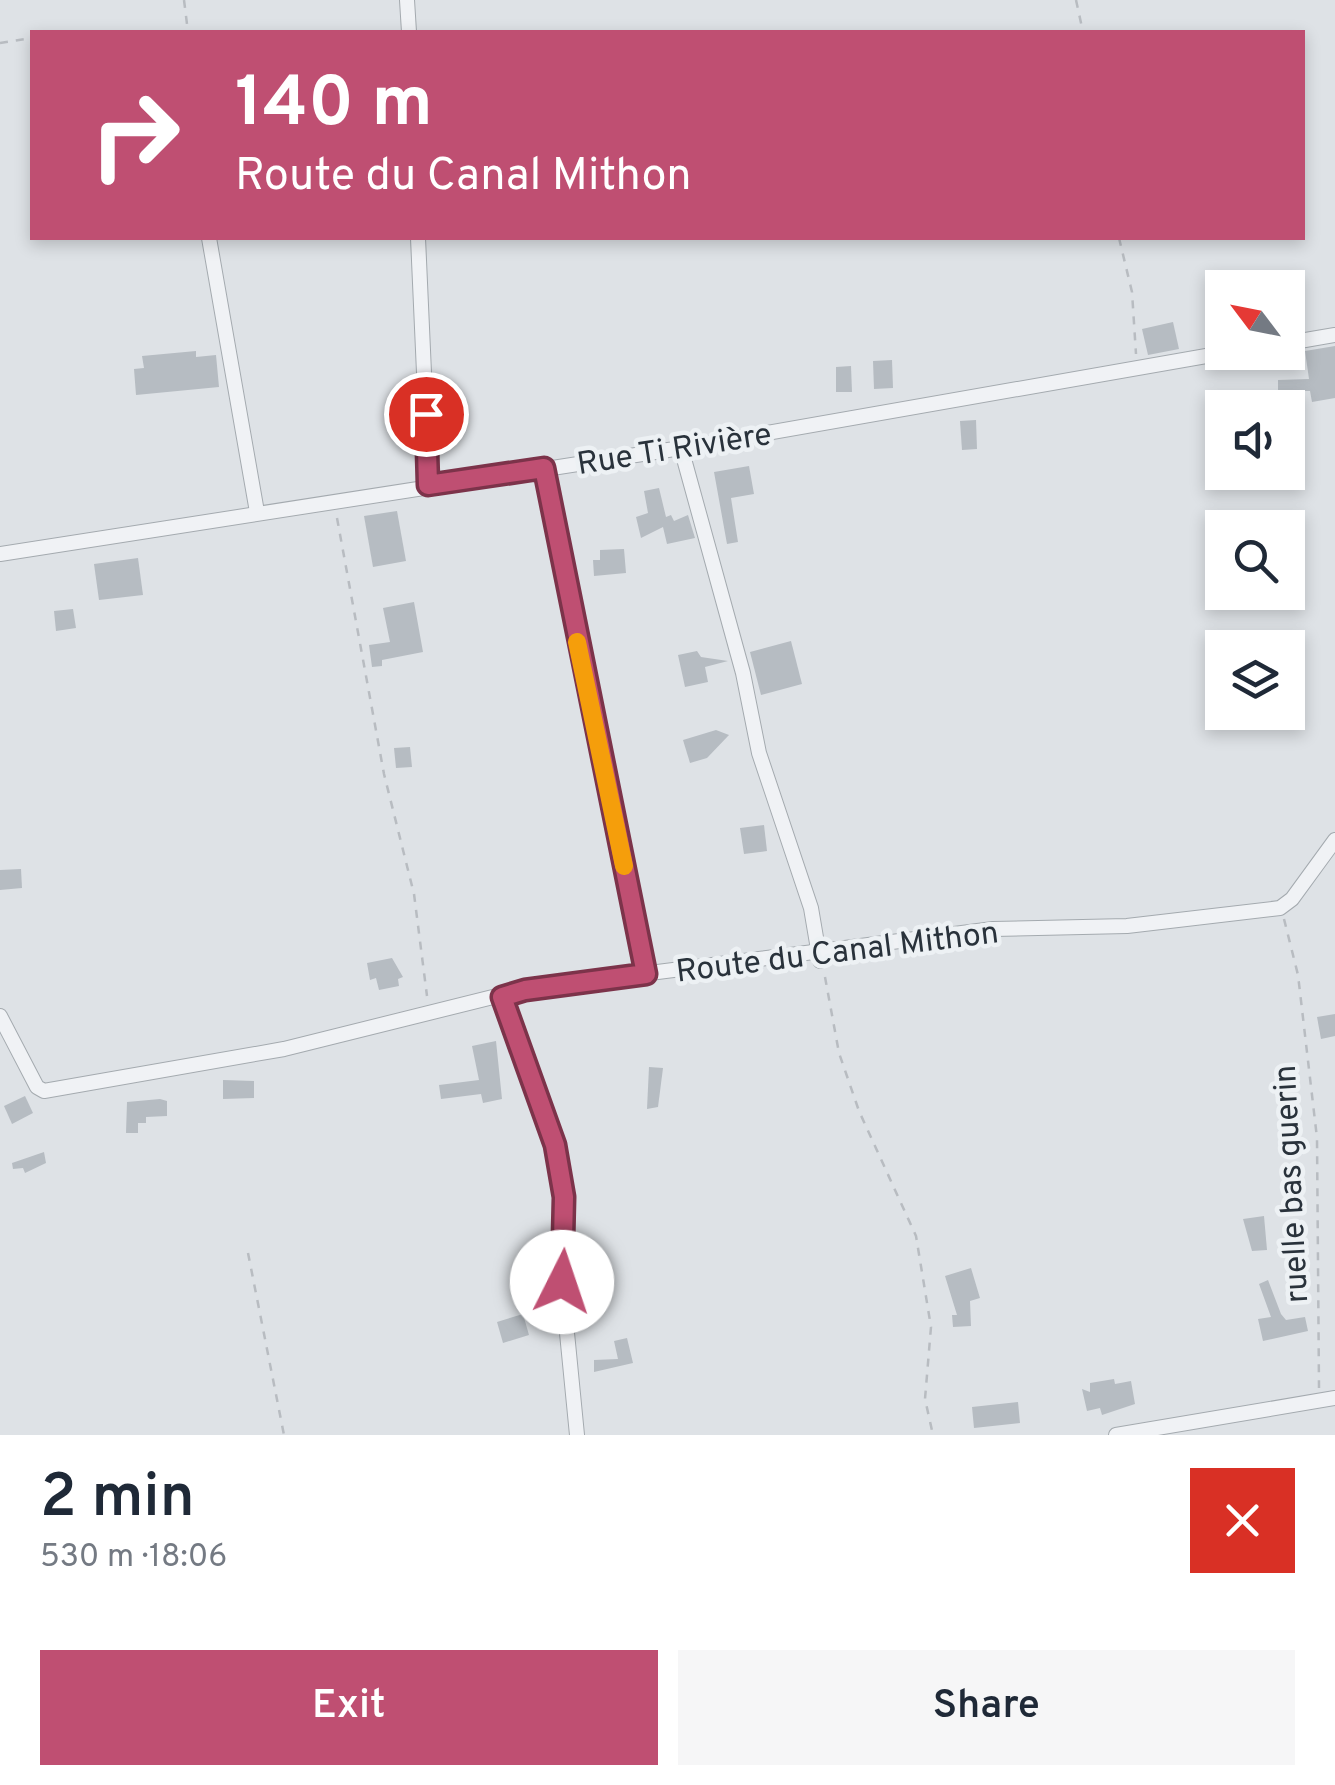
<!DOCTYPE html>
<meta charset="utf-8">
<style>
body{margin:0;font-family:Overpass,sans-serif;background:#f6f6f7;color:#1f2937;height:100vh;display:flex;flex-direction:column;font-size:38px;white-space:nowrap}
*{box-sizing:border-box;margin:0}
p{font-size:32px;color:#747a83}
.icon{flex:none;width:55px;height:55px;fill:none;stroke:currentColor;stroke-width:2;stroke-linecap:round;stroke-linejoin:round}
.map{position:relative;height:1435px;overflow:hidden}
.details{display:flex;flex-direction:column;background:#fff;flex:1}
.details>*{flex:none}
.guide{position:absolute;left:30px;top:30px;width:1275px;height:210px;border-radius:0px;box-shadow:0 5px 15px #0003;background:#bf4f72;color:#fff;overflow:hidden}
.needle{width:65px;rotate:302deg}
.buttons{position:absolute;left:1205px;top:270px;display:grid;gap:20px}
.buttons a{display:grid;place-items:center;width:100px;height:100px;border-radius:0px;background:#fff;box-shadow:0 5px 15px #0003;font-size:50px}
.pin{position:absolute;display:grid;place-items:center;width:85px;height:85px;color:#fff;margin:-42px;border:5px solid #fff;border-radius:50%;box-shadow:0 2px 10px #0007}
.me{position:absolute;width:110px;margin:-55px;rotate:4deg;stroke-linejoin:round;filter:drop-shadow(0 0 8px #0008)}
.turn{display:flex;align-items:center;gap:35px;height:210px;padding:0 40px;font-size:45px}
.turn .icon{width:130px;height:130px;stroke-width:2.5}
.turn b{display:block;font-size:70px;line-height:85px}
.round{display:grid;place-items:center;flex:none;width:105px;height:105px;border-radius:0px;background:#f6f6f7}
.overview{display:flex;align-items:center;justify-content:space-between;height:170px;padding:0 40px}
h1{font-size:60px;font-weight:600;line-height:75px}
.cta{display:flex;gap:20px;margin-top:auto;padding:20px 40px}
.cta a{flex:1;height:115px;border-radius:0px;background:#bf4f72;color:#fff;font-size:40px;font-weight:600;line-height:115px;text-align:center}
.cta a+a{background:#f6f6f7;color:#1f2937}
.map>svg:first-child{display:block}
</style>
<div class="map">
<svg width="1335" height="1435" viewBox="0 0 1335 1435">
<rect width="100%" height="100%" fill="#dee2e6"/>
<g fill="#b6bcc2">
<path d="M1173,322L1179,349L1148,355L1142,329Z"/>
<path d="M1335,346V398L1312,402L1310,391H1278V380L1309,379L1305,351Z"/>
<path d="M196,351V357L216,355L219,387L136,395L134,369L144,368L142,356Z"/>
<path d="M892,360L893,388L874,389L873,361Z"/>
<path d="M851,366L852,392H836V367Z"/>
<path d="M976,420L977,449L962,450L960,421Z"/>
<path d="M749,466L754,494L731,498L738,542L727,544L714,472Z"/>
<path d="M659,488L666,517L671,515L674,521L688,515L695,538L667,544L663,527L641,538L636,517L648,513L644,491Z"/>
<path d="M397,511L406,561L373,567L364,516Z"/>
<path d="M624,549L626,573L594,576L593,560H600V550Z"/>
<path d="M138,558L143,595L99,600L94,564Z"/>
<path d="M414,602L423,652L382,660V666L372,667L369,645L390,642L383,608Z"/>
<path d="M73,609L76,628L56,631L54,611Z"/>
<path d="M791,641L802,684L761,695L750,652Z"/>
<path d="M697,651L701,657L728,661L705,667L708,682L685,687L678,655Z"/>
<path d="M716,730L729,735L707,758L690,763L683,740Z"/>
<path d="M410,747L412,767L396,768L394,748Z"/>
<path d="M764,825L767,851L744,854L740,828Z"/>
<path d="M21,869L22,888L0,890V870Z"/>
<path d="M392,958L403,977L398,979L399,986L379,990L376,978L370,980L367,963Z"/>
<path d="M1335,1014V1036L1321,1039L1317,1017Z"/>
<path d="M496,1041L502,1099L483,1103L481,1094L441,1099L439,1085L479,1080L472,1046Z"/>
<path d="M649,1067L663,1068L658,1107L647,1109Z"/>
<path d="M223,1080L254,1081V1098L223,1099Z"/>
<path d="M25,1096L33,1113L12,1124L4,1106Z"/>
<path d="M160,1099L167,1101V1116L146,1117V1123H138V1133H126L127,1102Z"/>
<path d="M44,1152L46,1163L25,1173L23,1168L13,1169L12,1163Z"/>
<path d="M1264,1216L1267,1250L1252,1251L1243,1219Z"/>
<path d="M971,1268L980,1298L970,1301L971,1326L953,1327L952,1315H957L945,1276Z"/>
<path d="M1268,1280L1281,1314L1286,1320L1305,1317L1308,1331L1263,1341L1258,1319L1271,1317L1259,1284Z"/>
<path d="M523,1314L529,1335L503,1343L497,1322Z"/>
<path d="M627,1338L633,1363L594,1372V1360L618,1359L614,1341Z"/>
<path d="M1114,1379L1115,1384L1131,1381L1135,1404L1102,1415L1100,1408L1087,1411L1082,1389L1090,1392V1383Z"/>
<path d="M1018,1402L1020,1423L974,1428L972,1407Z"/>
</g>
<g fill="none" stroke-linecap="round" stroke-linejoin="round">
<g stroke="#a4aaaf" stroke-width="16">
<g id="minor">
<path d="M407,0L409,32"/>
<path d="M209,238L257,512"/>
<path d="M418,238L429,485"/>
<path d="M1288,343L1335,335"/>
<path d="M681,448L743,673L759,753L811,908L820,961"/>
<path d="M544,468L646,974"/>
<path d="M0,554L681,448L1229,352"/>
<path d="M502,997L559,1166L566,1226L562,1282L577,1435"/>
<path d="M0,1016L37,1087L44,1091L284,1049L525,989L993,929L1127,926L1280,908L1292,899L1335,840"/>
<path d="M1116,1435L1335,1398"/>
</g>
</g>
<g stroke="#b8bcc1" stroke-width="2.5" stroke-dasharray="8 8" stroke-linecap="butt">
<path d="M184,0L188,32"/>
<path d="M1076,0L1083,32"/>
<path d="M0,43L32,38"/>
<path d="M1119,238L1132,292L1136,354"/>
<path d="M337,518L384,774L414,894L427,996"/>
<path d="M1284,919L1298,975L1317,1138L1319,1388"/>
<path d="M825,977L839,1053L859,1111L916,1236L931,1327L925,1399L933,1435"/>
<path d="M248,1253L284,1435"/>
</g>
<use href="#minor" stroke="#f0f2f5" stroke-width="14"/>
</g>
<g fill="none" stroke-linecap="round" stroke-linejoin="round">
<g stroke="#7c334a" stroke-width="25">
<path id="route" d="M426,414L428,485L544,468L646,974L525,990L502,997L555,1145L564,1197L562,1282"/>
</g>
<use href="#route" stroke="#bf4f72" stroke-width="18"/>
<path stroke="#f59e0b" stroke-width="18" d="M577,642L624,866"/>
</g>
<g text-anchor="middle" stroke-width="9" stroke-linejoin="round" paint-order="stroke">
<g font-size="32" fill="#29323b" stroke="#edf1f4">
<text transform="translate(674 448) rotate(-9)" y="11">Rue Ti Rivière</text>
<text transform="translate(837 951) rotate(-7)" y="11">Route du Canal Mithon</text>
<text transform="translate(1290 1184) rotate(-93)" y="11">ruelle bas guerin</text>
</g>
</g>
</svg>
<div class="buttons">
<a><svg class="needle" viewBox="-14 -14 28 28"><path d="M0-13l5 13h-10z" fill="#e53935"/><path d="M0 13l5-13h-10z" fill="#747a83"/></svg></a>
<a><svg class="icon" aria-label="sound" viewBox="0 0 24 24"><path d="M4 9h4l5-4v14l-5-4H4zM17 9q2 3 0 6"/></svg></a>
<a><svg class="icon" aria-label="search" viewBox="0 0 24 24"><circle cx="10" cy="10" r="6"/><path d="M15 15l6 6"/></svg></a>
<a><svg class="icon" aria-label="layers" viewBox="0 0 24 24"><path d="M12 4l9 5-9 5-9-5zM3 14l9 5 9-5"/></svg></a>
</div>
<div class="pin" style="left:426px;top:414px;background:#d93025"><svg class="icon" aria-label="arrive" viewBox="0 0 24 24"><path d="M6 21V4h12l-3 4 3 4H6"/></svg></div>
<svg class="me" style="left:562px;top:1282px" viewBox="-20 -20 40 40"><circle r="19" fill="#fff"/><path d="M0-13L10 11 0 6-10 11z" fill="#bf4f72"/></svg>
<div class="guide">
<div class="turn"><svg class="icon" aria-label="right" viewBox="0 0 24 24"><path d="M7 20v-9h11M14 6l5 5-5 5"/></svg><div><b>140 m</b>Route du Canal Mithon</div></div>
</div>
</div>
<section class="details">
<div class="overview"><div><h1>2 min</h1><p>530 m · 18:06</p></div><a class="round" style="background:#d93025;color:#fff"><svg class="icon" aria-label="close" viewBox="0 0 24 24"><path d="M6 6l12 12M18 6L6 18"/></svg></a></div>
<div class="cta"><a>Exit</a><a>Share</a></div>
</section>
